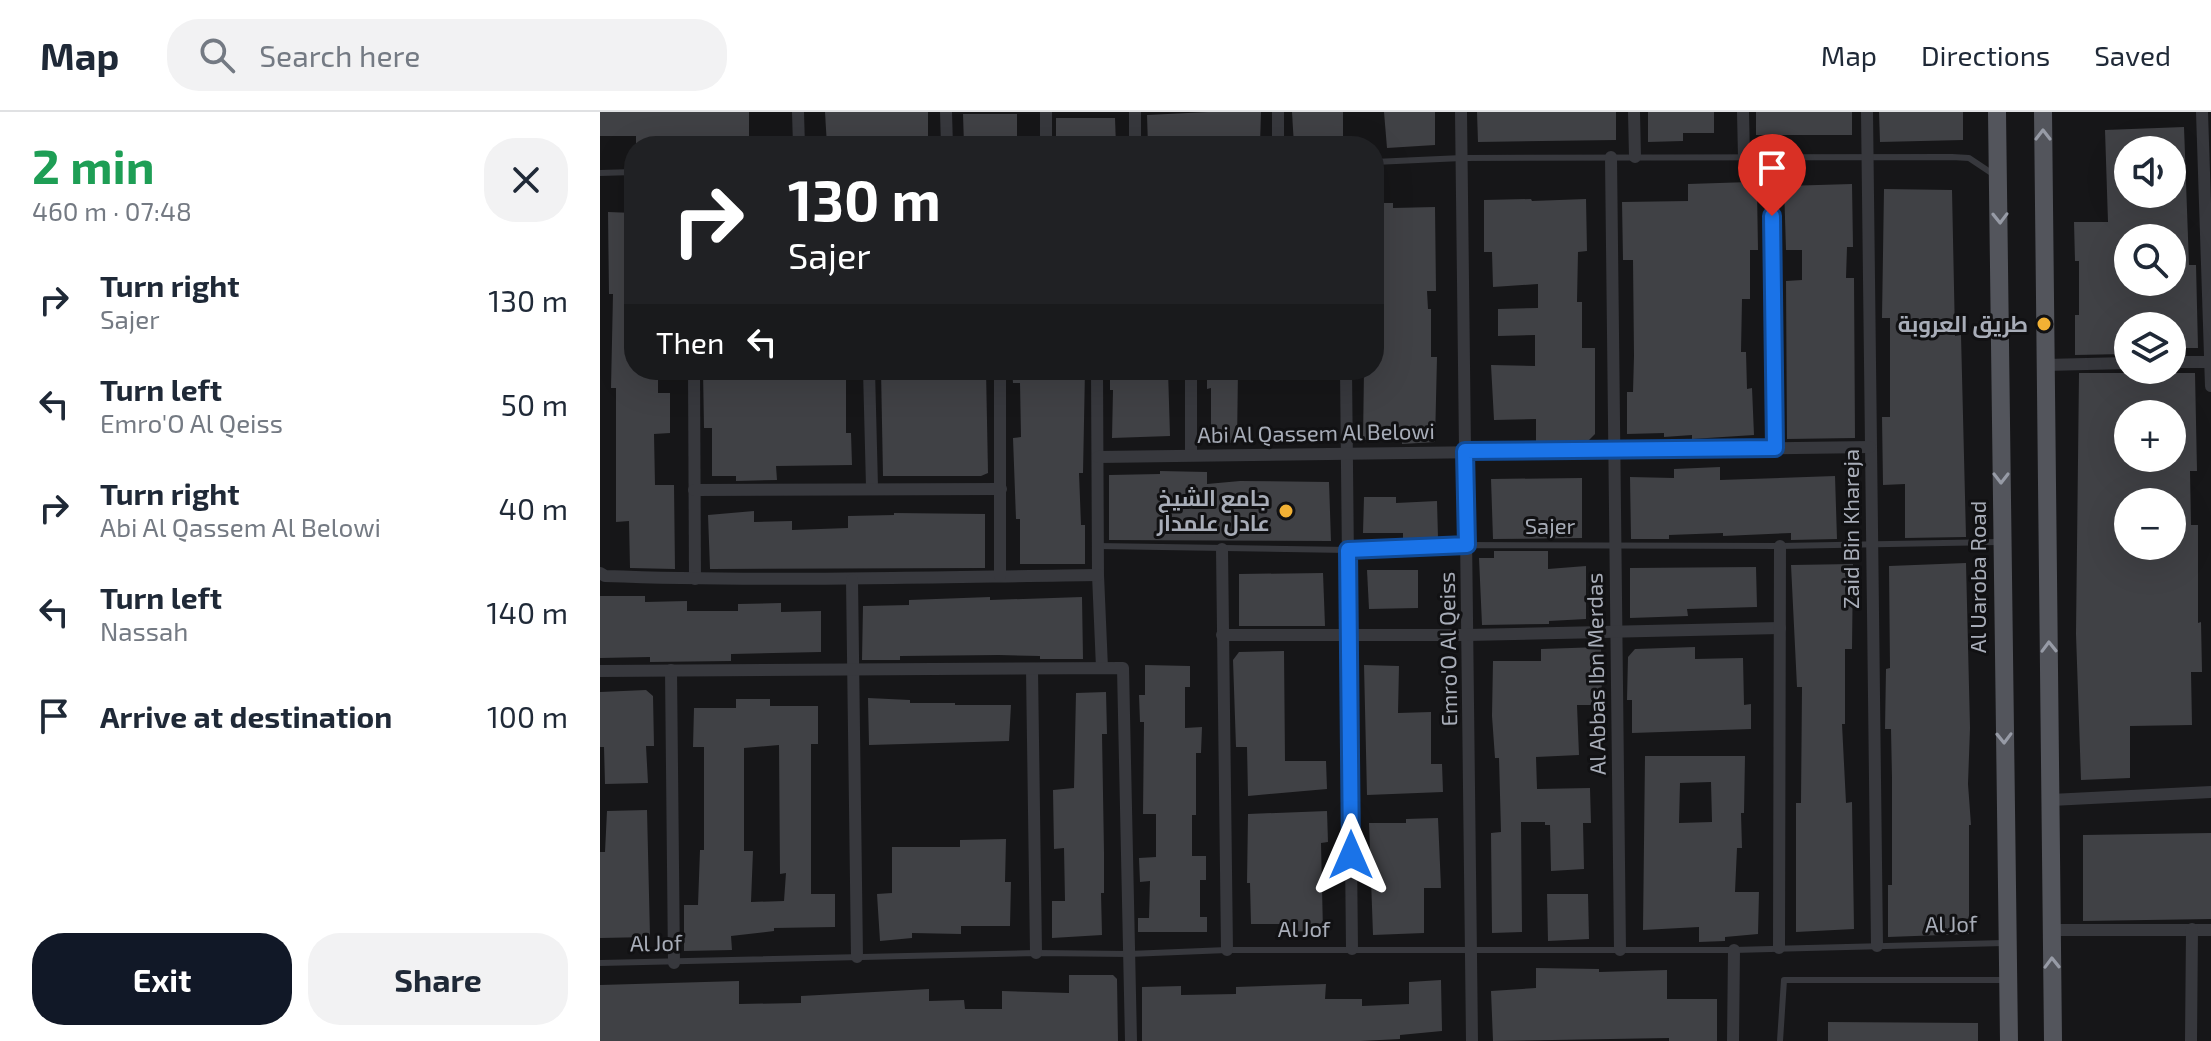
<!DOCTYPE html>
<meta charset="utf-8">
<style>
body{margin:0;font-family:"Exo 2",Cairo,sans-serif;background:#f2f2f3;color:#1f2937;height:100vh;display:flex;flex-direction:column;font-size:30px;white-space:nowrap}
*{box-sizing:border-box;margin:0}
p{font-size:26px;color:#747a83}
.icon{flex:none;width:44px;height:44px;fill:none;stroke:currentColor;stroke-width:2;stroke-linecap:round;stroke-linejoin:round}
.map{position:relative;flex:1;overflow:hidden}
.details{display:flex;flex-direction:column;background:#fff;width:600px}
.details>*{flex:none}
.banner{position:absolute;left:24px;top:24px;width:760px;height:244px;border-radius:32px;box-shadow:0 8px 32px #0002;background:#202124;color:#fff;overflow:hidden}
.fabs{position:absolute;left:1514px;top:24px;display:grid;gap:16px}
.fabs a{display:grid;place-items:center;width:72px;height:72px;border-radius:50%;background:#fff;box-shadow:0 8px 32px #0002;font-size:40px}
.pin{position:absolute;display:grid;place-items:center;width:68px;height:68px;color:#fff;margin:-82px -34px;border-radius:50% 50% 50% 0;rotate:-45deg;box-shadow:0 0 8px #0007}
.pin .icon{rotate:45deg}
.me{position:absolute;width:88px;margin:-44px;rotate:0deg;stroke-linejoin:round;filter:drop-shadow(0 0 6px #0008)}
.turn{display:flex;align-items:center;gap:28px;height:168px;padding:0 32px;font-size:36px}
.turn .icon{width:104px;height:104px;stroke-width:2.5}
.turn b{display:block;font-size:56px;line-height:68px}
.then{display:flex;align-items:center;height:76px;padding:0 32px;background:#0003;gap:16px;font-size:30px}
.round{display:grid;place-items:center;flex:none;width:84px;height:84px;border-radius:32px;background:#f2f2f3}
.head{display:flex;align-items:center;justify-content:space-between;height:136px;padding:0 32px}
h1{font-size:48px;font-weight:700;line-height:60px;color:#1e9e55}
.primary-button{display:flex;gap:16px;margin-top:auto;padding:16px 32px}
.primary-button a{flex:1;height:92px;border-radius:32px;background:#111827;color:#fff;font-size:32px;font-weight:700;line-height:92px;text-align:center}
.primary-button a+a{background:#f2f2f3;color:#1f2937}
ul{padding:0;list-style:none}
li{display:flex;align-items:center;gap:24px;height:104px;padding:0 32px}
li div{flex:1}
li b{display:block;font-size:30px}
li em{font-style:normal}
header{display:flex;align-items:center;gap:48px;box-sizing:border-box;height:112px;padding:0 40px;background:#fff;border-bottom:2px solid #e0e1e3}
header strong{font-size:38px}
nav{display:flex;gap:44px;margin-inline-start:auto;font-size:28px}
.search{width:560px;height:72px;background:#f2f2f3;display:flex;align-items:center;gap:20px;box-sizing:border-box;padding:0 28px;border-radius:32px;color:#747a83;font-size:30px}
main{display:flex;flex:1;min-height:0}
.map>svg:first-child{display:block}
</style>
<header>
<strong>Map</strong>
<div class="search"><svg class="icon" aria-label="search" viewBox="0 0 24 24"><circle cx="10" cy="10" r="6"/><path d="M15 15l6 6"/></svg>Search here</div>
<nav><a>Map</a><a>Directions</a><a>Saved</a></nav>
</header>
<main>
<section class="details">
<div class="head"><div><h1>2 min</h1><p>460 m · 07:48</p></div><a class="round"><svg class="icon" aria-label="close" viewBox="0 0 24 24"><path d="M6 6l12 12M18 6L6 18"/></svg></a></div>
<ul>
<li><svg class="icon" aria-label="right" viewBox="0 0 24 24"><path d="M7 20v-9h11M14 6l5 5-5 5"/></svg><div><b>Turn right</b><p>Sajer</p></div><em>130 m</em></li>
<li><svg class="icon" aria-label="left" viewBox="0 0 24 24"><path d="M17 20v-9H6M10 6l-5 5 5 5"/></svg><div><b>Turn left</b><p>Emro'O Al Qeiss</p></div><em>50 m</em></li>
<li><svg class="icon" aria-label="right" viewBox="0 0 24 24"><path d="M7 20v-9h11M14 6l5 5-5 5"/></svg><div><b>Turn right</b><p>Abi Al Qassem Al Belowi</p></div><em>40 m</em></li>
<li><svg class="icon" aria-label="left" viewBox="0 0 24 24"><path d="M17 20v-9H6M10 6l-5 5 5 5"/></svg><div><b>Turn left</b><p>Nassah</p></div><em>140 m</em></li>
<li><svg class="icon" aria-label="arrive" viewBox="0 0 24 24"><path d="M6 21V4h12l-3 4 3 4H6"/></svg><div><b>Arrive at destination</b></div><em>100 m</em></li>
</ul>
<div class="primary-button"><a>Exit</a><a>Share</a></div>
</section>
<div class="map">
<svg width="1611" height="929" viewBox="0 0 1611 929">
<rect width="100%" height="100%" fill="#161618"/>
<g fill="#404145" fill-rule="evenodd">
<path d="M0,0H149V29L36,32V24H0Z"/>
<path d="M225,0H328V32L227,34Z"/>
<path d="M608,0H661L660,33L548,34L547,3Z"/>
<path d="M692,0H743V34H694Z"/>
<path d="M784,0H835V33L787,36Z"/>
<path d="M877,0H1016V28L878,30Z"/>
<path d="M1048,0H1114V21H1083V29L1048,30Z"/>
<rect x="1156" y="0" width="96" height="23"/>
<path d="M1279,0H1363V28L1280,30Z"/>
<path d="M363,2H417V32L364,34Z"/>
<path d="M456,6H515L516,34H456Z"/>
<path d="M1584,15L1589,153H1596L1598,236H1572V214H1525V242L1475,243V203H1479V149H1475L1474,110H1508L1505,18ZM1528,38H1572V82H1528ZM1524,126H1572V170H1524Z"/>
<path d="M1150,70L1157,78L1158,138H1150V187H1142L1141,240H1146L1147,277L1152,276L1154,323L1092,327V323L1064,325V321L1027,322V280H1033L1034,244L1033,148H1023L1022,90L1088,89V72Z"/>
<path d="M1252,72L1253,135H1247L1246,166H1254L1255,326L1187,327L1186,169L1202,168V138H1186L1184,74Z"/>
<path d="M1284,77L1352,78L1355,224L1361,223L1366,425L1305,426V372L1283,373L1282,305H1290V206H1282Z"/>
<path d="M931,87L932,89L986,87L987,139L978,140L977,190H982V236H995V322L987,330H936V307L894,308L891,253L935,254V223L898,224V197L938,196V172L893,175L892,140H884V88Z"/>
<path d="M774,91H793V96L835,95L836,179H827L828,197H831V245H837L835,330L802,332V327L763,328L764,258H774Z"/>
<path d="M8,100L34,101V258H58V281H70V321L54,322L55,373H74L75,457L30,456L29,409L16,410V276H11L13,182H9Z"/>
<path d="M103,258H246V321H251L252,353L176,354L177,368L136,369V364H112V316H104Z"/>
<path d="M281,258H386L388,361L381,364H283Z"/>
<path d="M412,258H485L483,361H479L481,413H485V452H420V407H416L413,326L421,325L420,271H413Z"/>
<path d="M510,258H568L570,324L512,326L513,278H510Z"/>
<path d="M607,258H638L637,331H611V276L607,277Z"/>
<path d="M1479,261H1595L1597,359H1590L1591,413H1598V511L1601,510L1602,560H1591L1592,613L1530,614V666L1481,668L1476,522ZM1527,302H1572V346H1527ZM1526,390H1572V434H1528V426H1525Z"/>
<path d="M1120,355V368L1235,364L1237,427L1191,428V421L1123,424V421L1069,423V427H1031L1030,365L1074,366V357Z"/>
<path d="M560,359L607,360V372L640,369L729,370L731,429L509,428V363L560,362Z"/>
<path d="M982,366V426L893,427L891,367Z"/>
<path d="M764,385H796V391L837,389L838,426L803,427V421H763Z"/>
<path d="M154,399V410L192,409V418L248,416V404L294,403V401L385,402V456L110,457L108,403Z"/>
<path d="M894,439H948V457L986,454V507L949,509V512L882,513L879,446H894Z"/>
<path d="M1366,451L1370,616L1368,672L1371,713H1369V822L1288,825V773H1292V666L1291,617H1285L1286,557L1290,556L1289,454Z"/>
<path d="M1253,452L1252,537H1245V612H1242L1246,691L1252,690L1254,817L1196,820V691H1201L1202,575H1197L1191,453Z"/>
<path d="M1156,455L1157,495L1087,497L1088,504L1030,506V456Z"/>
<path d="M767,458H818V496L769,497Z"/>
<path d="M723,461L725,514H639V462Z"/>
<path d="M0,484H45V490L87,489V499H138V492L181,491V500L221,499V540L131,542V549L50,550V545L0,546Z"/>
<path d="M390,485V488L482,485L483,547H440V544L399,543L300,544V548H262L263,494L309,493V488Z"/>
<path d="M1001,535L1002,593H977L979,643L936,645L937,677L990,676L991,711H983L984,757L951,759L950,713H945V710H921L922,820L892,821L891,721L901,720L899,646H895L892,604L893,549H941V537Z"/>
<path d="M1095,535V547L1143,546L1144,593L1151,592V617L1032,621V588H1027L1028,545L1035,537Z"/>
<path d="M684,539L685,649H726L727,677L648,684L647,635H636L633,548L639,540Z"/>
<path d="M545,553L590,554V575H585V616L602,615L601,641H596V703H592V744H606V768H600V805H607V820H538V806H549L550,769L540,770L539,746L556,745V702H543L544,610H540L539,583H545Z"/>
<path d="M764,553L799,554L798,601L831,600V652H842L843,680L767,683Z"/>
<path d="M46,578L53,584L54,634H46L48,671L5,672L4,635H0V580Z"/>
<path d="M506,580L507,622H502L504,740V781H501L502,823L452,826V789H465L464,736L454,737L453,678L474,676L476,581Z"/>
<path d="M268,586L310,588V591H355V593H411L409,629L269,633Z"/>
<path d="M136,587H170V594H218V632H211V782H235V815L174,816V819L131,824L132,838L84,839V793H98L100,738H104V635H93L94,596H136ZM179,633L180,762L186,761L184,789L151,790L153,739H144V636Z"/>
<path d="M1045,644H1145L1144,701H1141L1142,736H1137L1135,780H1159L1158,822L1125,825V829L1099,830V815L1043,818ZM1111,670L1112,710L1079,711L1080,671Z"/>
<path d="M47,698L50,825L0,826V740H5L7,699Z"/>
<path d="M727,699L728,730L721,731L723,820L689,819V812H651L650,771H647L648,702Z"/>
<path d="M838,706L841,776H824V821L773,823L769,711H806V707Z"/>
<path d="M1611,721V807L1483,809V723Z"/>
<path d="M406,727L405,770H411L410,814H361V822L312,821V826L280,829L277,782L292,781V735H360V728Z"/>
<path d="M947,782H988L989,827L948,829Z"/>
<path d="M936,856L999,857V860L1067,858V887H1117V929H1069V926L893,929L891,879L936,876Z"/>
<path d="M469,863H513L517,867L518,929H0V873L139,869V892L201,891V884L329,877V889L364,888L365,897H402V879L469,881Z"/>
<path d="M841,868L842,919L800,923V927L761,929H542V875L581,874V883L636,882V875L726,872L725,887H762V894L809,892V870Z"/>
<path d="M1228,910L1378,911V929H1228Z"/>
</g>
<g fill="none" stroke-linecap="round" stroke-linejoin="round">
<g stroke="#37383d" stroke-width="6">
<path d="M774,50L862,46L1352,45L1369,46L1393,62"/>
<path d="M0,61L34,60"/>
<path d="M498,434L748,438L867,433L1180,434L1399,430"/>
<path d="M0,851L436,841L529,842L627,838H1134L1404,831"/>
<path d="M1180,929L1184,868H1404"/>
</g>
<g stroke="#37383d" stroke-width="12">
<path d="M198,0L199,34"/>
<path d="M346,0L347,34"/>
<path d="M446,0V34"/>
<path d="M535,0V34"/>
<path d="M678,0V34"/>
<path d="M861,0L872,929"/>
<path d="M1034,0L1035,45"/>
<path d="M1143,0L1144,45"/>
<path d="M1267,0L1277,834"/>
<path d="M1602,0L1611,274"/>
<path d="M1011,45L1020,838"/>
<path d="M1171,46L1175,336"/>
<path d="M1572,250H1611"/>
<path d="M1445,253L1528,251"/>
<path d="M94,258L95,467"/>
<path d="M269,258L272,375"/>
<path d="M497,258L498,463L502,556"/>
<path d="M591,258V342"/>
<path d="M746,258L752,837"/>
<path d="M498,345L1270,335"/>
<path d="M94,378L401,377"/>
<path d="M622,437L627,838"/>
<path d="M0,461L5,464C170,470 334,465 498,463"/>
<path d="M400,464V258"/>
<path d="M252,468L257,845"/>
<path d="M622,523H867L1180,516"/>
<path d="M432,557L436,841"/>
<path d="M71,558L74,851"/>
<path d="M0,559L523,556L531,929"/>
<path d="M1451,688L1611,680"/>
<path d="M1452,818H1611"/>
<path d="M1179,836L1180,434"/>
<path d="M1133,929L1134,838"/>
<path d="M1591,929L1592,817"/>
</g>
<g stroke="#53555c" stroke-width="18">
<path d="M1397,0L1409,929"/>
<path d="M1443,0L1453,929"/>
</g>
</g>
<defs><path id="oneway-chevron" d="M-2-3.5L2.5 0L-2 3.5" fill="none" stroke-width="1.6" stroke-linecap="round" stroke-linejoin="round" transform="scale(2)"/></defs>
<g stroke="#979ba6">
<use href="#oneway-chevron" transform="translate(1443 23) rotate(-90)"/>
<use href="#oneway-chevron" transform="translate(1400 106) rotate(89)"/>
<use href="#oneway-chevron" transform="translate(1401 366) rotate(90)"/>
<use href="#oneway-chevron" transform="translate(1449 535) rotate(-91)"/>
<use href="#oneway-chevron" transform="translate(1404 626) rotate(89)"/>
<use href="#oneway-chevron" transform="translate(1452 851) rotate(-91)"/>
</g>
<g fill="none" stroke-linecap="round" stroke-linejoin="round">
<g stroke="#114b97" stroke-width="20">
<path id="route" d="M751,743L748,438L867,433L865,339L1175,336L1172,104"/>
</g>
<use href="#route" stroke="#1a73e8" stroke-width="14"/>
</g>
<g fill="#f2b134" stroke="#111113" stroke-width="3">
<circle cx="1444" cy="212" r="8"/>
<circle cx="686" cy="399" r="8"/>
</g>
<g text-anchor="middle" stroke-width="6" stroke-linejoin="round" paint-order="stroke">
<g font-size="22" font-weight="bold" fill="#a8adb8" stroke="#111113" text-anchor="end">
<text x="1428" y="220">طريق العروبة</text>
<text x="670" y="394">جامع الشيخ<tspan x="670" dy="25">عادل علمدار</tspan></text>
</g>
<g font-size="22" fill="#a8adb8" stroke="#111113">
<text transform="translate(716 321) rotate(-1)" y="8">Abi Al Qassem Al Belowi</text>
<text x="950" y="422">Sajer</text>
<text transform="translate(1251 417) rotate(-90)" y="8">Zaid Bin Khareja</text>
<text transform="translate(1378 465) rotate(-90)" y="8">Al Uaroba Road</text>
<text transform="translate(848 537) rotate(-91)" y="8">Emro'O Al Qeiss</text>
<text transform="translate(996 562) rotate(-91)" y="8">Al Abbas Ibn Merdas</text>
<text transform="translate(1351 812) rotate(-1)" y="8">Al Jof</text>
<text x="704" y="825">Al Jof</text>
<text transform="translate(56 831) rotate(-1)" y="8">Al Jof</text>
</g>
</g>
</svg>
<div class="fabs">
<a><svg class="icon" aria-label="sound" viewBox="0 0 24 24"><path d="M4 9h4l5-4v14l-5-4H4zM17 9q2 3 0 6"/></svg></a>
<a><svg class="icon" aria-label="search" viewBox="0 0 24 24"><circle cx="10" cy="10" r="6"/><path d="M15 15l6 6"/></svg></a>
<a><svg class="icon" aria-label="layers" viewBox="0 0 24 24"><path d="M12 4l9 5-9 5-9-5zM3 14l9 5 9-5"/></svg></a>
<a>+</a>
<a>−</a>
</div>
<div class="pin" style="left:1172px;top:104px;background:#d93025"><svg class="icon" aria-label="arrive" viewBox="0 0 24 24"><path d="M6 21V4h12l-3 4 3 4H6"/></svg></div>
<svg class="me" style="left:751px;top:743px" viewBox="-20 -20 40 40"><path d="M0-17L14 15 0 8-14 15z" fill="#1a73e8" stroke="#fff" stroke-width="4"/></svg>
<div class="banner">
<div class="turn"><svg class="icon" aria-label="right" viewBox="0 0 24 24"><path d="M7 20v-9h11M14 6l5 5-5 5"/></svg><div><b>130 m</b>Sajer</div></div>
<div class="then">Then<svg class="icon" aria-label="left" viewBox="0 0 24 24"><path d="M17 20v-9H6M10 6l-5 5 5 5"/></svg></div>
</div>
</div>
</main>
